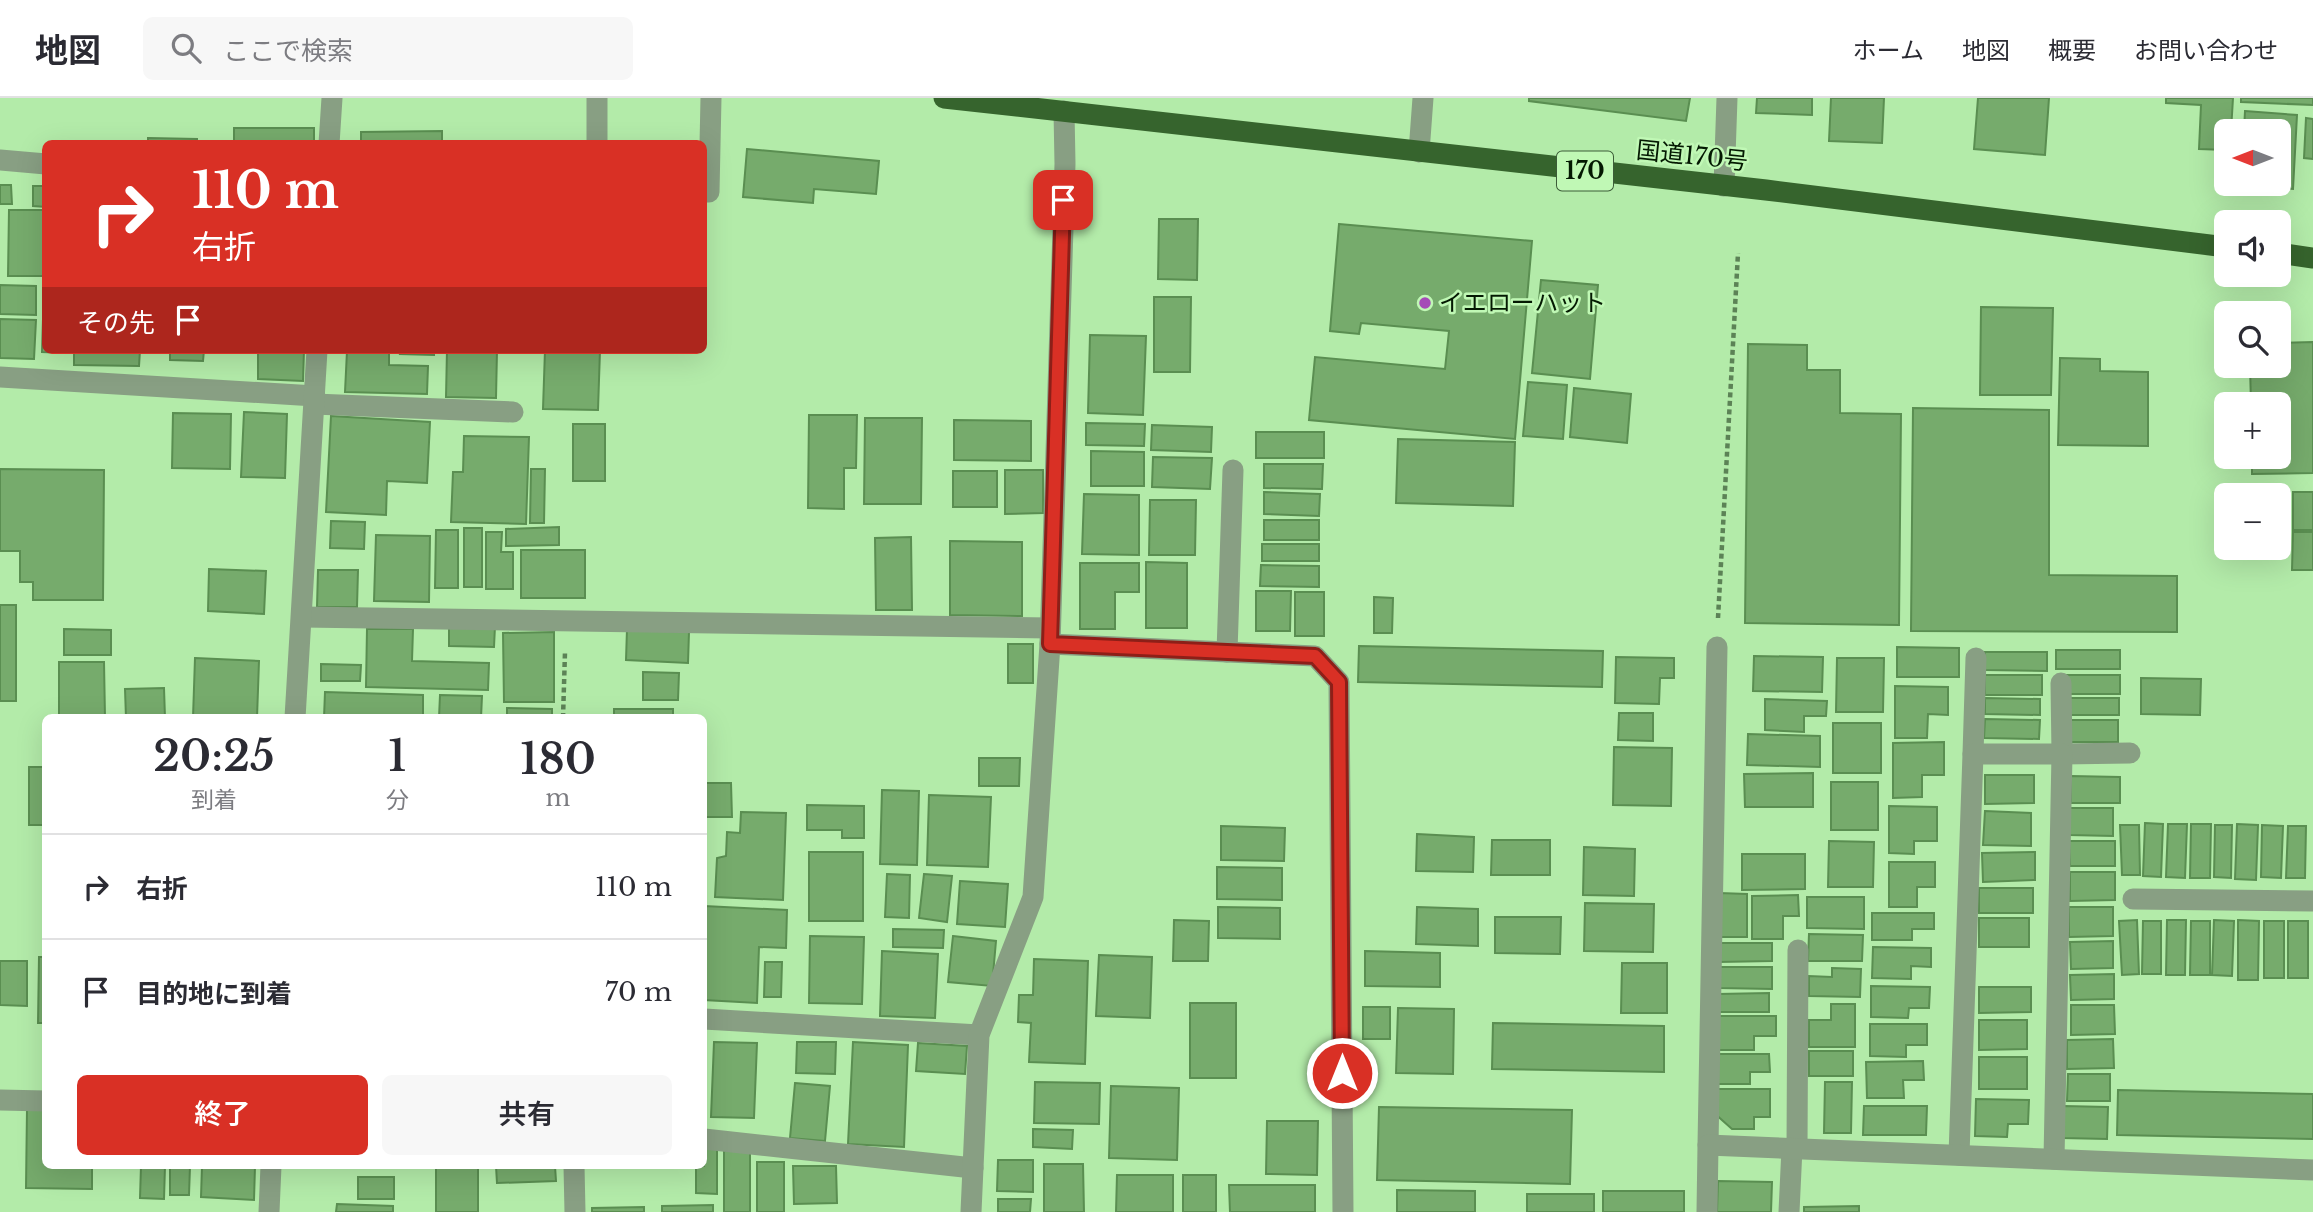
<!DOCTYPE html>
<html lang="ja">
<meta charset="utf-8">
<style>
body{margin:0;font-family:"Libre Baskerville","Noto Sans JP",serif;background:#f7f7f7;color:#2b2b33;height:100vh;display:flex;flex-direction:column;font-size:26px;white-space:nowrap}
*{box-sizing:border-box;margin:0}
p{font-size:23px;color:#7c7c81}
.icon{flex:none;width:38px;height:38px;fill:none;stroke:currentColor;stroke-width:2;stroke-linecap:round;stroke-linejoin:round}
.map{position:relative;flex:1;overflow:hidden}
.side{position:absolute;left:42px;top:616px;width:665px;height:455px;display:flex;flex-direction:column;background:#fff;border-radius:10px;box-shadow:0 7px 28px #0002}
.side>*{flex:none}
.top-card{position:absolute;left:42px;top:42px;width:665px;height:214px;border-radius:10px;box-shadow:0 7px 28px #0002;background:#d93025;color:#fff;overflow:hidden}
.needle{width:46px;rotate:270deg}
.tools{position:absolute;left:2214px;top:21px;display:grid;gap:14px}
.tools a{display:grid;place-items:center;width:77px;height:77px;border-radius:10px;background:#fff;box-shadow:0 7px 28px #0002;font-size:35px}
.pin{position:absolute;display:grid;place-items:center;width:60px;height:60px;color:#fff;margin:-30px;border-radius:14px;box-shadow:0 4px 10px #0006}
.me{position:absolute;width:77px;margin:-38px;rotate:0deg;stroke-linejoin:round;filter:drop-shadow(0 0 5px #0008)}
.turn{display:flex;align-items:center;gap:24px;height:147px;padding:0 35px;font-size:32px}
.turn .icon{width:91px;height:91px;stroke-width:2.5}
.turn b{display:block;font-size:49px;line-height:60px}
.then{display:flex;align-items:center;height:66px;padding:0 35px;background:#0003;gap:14px;font-size:26px}
.eta{display:flex;justify-content:space-evenly;align-items:center;height:119px;text-align:center}
.eta b{font-size:42px;font-weight:600;line-height:49px}
.cta{display:flex;gap:14px;margin-top:auto;padding:14px 35px}
.cta a{flex:1;height:80px;border-radius:10px;background:#d93025;color:#fff;font-size:28px;font-weight:600;line-height:80px;text-align:center}
.cta a+a{background:#f7f7f7;color:#2b2b33}
ul{padding:0;list-style:none}
li{display:flex;align-items:center;gap:21px;height:105px;padding:0 35px;border-top:2px solid #e1e1e2}
li div{flex:1}
li b{display:block;font-size:26px}
li em{font-style:normal}
header{display:flex;align-items:center;gap:42px;box-sizing:border-box;height:98px;padding:0 35px;background:#fff;border-bottom:2px solid #e1e1e2}
header strong{font-size:33px}
nav{display:flex;gap:38px;margin-inline-start:auto;font-size:24px}
.search{width:490px;height:63px;background:#f7f7f7;display:flex;align-items:center;gap:18px;box-sizing:border-box;padding:0 24px;border-radius:10px;color:#7c7c81;font-size:26px}
.map>svg:first-child{display:block}
</style>
<header>
<strong>地図</strong>
<div class="search"><svg class="icon" aria-label="search" viewBox="0 0 24 24"><circle cx="10" cy="10" r="6"/><path d="M15 15l6 6"/></svg>ここで検索</div>
<nav><a>ホーム</a><a>地図</a><a>概要</a><a>お問い合わせ</a></nav>
</header>
<div class="map">
<svg width="2313" height="1114" viewBox="0 0 2313 1114">
<rect width="100%" height="100%" fill="#b3eba9"/>
<g fill="#76ab6c" stroke="#5a8e51" stroke-width="2">
<path d="M1529,0H1690L1686,23L1529,3Z"/>
<path d="M1757,0H1812V17L1756,15Z"/>
<path d="M1831,0H1884L1882,45L1829,43Z"/>
<path d="M1978,0H2049L2045,57L1974,51Z"/>
<path d="M2166,0H2233L2231,33H2226V52L2199,51L2201,7L2166,5Z"/>
<path d="M2241,0H2313V7L2241,4Z"/>
<path d="M2245,13L2297,17L2293,91L2241,87L2278,86V33H2244Z"/>
<path d="M2306,20L2313,21V61L2304,60Z"/>
<rect x="234" y="30" width="80" height="16"/>
<path d="M442,33V46H361V34Z"/>
<path d="M148,40L197,41V46H148Z"/>
<path d="M747,51L879,63L876,96L814,91L813,105L743,99Z"/>
<path d="M0,87H11L12,106H0Z"/>
<path d="M33,88H46V109L33,108Z"/>
<path d="M9,112H46V178H8Z"/>
<path d="M1159,121H1198L1197,182L1158,181Z"/>
<path d="M1339,126L1532,143L1515,341L1309,322L1315,259L1445,271L1449,233L1361,225L1359,236L1330,233Z"/>
<path d="M1541,182L1598,187L1590,281L1532,275Z"/>
<path d="M0,187L36,188V217L0,216Z"/>
<path d="M44,187L46,252H69L68,255L42,254Z"/>
<path d="M1154,199H1191L1190,274H1154Z"/>
<path d="M1981,209L2053,210L2051,297H1980Z"/>
<path d="M0,221L36,222L34,261L0,260Z"/>
<path d="M1090,237L1146,238L1143,317L1088,315Z"/>
<path d="M2313,244V375L2252,376V359H2278V306H2251L2250,268H2278V245Z"/>
<path d="M1748,246L1807,247V272H1840V315L1901,316L1899,527L1745,525Z"/>
<path d="M74,252H140L139,268L74,267Z"/>
<path d="M170,252H204L203,263L170,262Z"/>
<path d="M258,252H304L303,283L258,281Z"/>
<path d="M401,252H434V257L400,256Z"/>
<path d="M447,252H497L496,300L446,299Z"/>
<path d="M545,252H600L598,312L543,311Z"/>
<path d="M347,253L389,254V267L428,268L427,296L345,294Z"/>
<path d="M2060,260L2100,261V273L2148,274V348L2058,347Z"/>
<path d="M1528,284L1567,287L1563,341L1523,338Z"/>
<path d="M1574,290L1631,296L1627,345L1570,339Z"/>
<path d="M1913,310L2049,312V477L2177,478V534L1911,533Z"/>
<path d="M244,314L287,316L285,380L241,379Z"/>
<path d="M173,315L231,316L230,371L172,370Z"/>
<path d="M809,317H857L856,370H844V411L808,410Z"/>
<path d="M331,318L430,324L427,385L387,383L386,417L326,414Z"/>
<path d="M865,320H922L921,406H864Z"/>
<path d="M954,322L1031,323V363L954,362Z"/>
<path d="M1086,325L1145,326L1144,348L1086,347Z"/>
<rect x="573" y="326" width="32" height="57"/>
<path d="M1152,327L1212,329L1211,354L1151,352Z"/>
<rect x="1256" y="334" width="68" height="26"/>
<path d="M464,338L529,339L526,426L451,424L453,374H463Z"/>
<path d="M1398,341L1515,344L1513,408L1396,405Z"/>
<path d="M1091,353L1144,354V388H1091Z"/>
<path d="M1153,359L1212,360L1210,391L1152,389Z"/>
<path d="M1264,366H1323L1322,391L1264,390Z"/>
<path d="M0,371L104,372L103,502H33V484H20V453H0Z"/>
<path d="M531,371H545L544,425H530Z"/>
<path d="M1005,372H1043V415L1005,416Z"/>
<rect x="953" y="373" width="44" height="36"/>
<path d="M1264,394L1320,396L1319,418L1264,416Z"/>
<rect x="2293" y="394" width="20" height="38"/>
<path d="M1084,396L1139,397V457L1082,456Z"/>
<path d="M1150,402H1196L1195,457H1149Z"/>
<rect x="1264" y="422" width="55" height="20"/>
<path d="M331,423L365,424L364,451L330,450Z"/>
<path d="M559,429V447L506,448V431Z"/>
<rect x="464" y="430" width="18" height="59"/>
<path d="M436,432H458V490H435Z"/>
<path d="M486,434H502L501,454H513V491H486Z"/>
<path d="M2293,434H2313V472H2292Z"/>
<path d="M376,437L430,438L429,504L374,503Z"/>
<path d="M911,439L912,512H876L875,440Z"/>
<path d="M950,443L1022,444V518L950,517Z"/>
<rect x="1262" y="446" width="57" height="17"/>
<rect x="521" y="452" width="64" height="48"/>
<path d="M1146,464L1187,465V530H1146Z"/>
<path d="M1080,465H1139V494H1115V531H1080Z"/>
<path d="M1261,467L1319,468V489L1260,488Z"/>
<path d="M209,471L266,473L264,516L208,513Z"/>
<path d="M318,472H358L357,509H317Z"/>
<path d="M1256,493H1291L1290,533H1256Z"/>
<rect x="1295" y="494" width="29" height="44"/>
<path d="M1374,499L1393,500L1392,535H1374Z"/>
<rect x="0" y="507" width="16" height="96"/>
<path d="M449,527L495,528L494,549L449,548Z"/>
<path d="M64,531L111,532V557H64Z"/>
<path d="M367,531H413L412,563L489,565L488,592L366,589Z"/>
<path d="M627,531L689,534L688,565L626,562Z"/>
<path d="M554,534V604H504L503,535Z"/>
<rect x="1008" y="546" width="25" height="39"/>
<path d="M1359,548L1603,553L1602,589L1358,584Z"/>
<path d="M1897,549L1959,550V579H1897Z"/>
<rect x="2056" y="552" width="64" height="19"/>
<path d="M1985,554H2047V573L1985,572Z"/>
<path d="M1754,558L1823,559L1822,594L1753,593Z"/>
<path d="M1616,559L1674,560V580H1660L1659,606L1615,605Z"/>
<path d="M195,560L259,563L257,620H193Z"/>
<path d="M1837,560H1884L1883,614H1836Z"/>
<path d="M59,564H104L105,620H59Z"/>
<path d="M321,566L361,567L360,583H321Z"/>
<path d="M643,574L679,575L678,602H643Z"/>
<rect x="1985" y="577" width="57" height="20"/>
<rect x="2067" y="577" width="53" height="19"/>
<path d="M2141,580L2201,581L2200,617L2141,616Z"/>
<path d="M1895,588L1948,589V617L1928,616L1927,640H1895Z"/>
<path d="M164,590L165,620H126L125,591Z"/>
<path d="M325,594L423,597V620H324Z"/>
<path d="M440,597L482,598L481,620H439Z"/>
<path d="M1985,600L2040,601V617L1985,616Z"/>
<rect x="2068" y="600" width="51" height="17"/>
<path d="M1765,601L1827,603L1826,618H1804V634L1765,632Z"/>
<path d="M507,610L552,611V620H507Z"/>
<rect x="614" y="611" width="59" height="9"/>
<path d="M1619,615H1653V643L1618,642Z"/>
<path d="M1985,621L2040,622L2039,641L1984,640Z"/>
<path d="M2069,622H2118V644H2070Z"/>
<rect x="1833" y="625" width="48" height="50"/>
<path d="M1748,636L1820,638V669L1747,667Z"/>
<path d="M1944,644V677H1922V699L1893,700V645Z"/>
<path d="M1614,649L1672,650L1671,708L1613,707Z"/>
<path d="M979,660H1020L1019,688H979Z"/>
<rect x="29" y="669" width="17" height="58"/>
<path d="M1813,675V709H1745L1744,676Z"/>
<path d="M1985,677H2034V705L1985,706Z"/>
<path d="M2071,678L2120,679V705H2071Z"/>
<rect x="1831" y="684" width="47" height="48"/>
<path d="M704,685H731L732,719H704Z"/>
<path d="M882,692L919,693L917,767L880,766Z"/>
<path d="M929,697L991,699L988,769L927,767Z"/>
<path d="M807,707L864,708V740H842V732H807Z"/>
<path d="M1889,708L1937,709V743H1914V756L1889,755Z"/>
<path d="M2069,710H2113V738L2069,737Z"/>
<path d="M1985,713L2031,715V748L1983,747Z"/>
<path d="M741,714L786,715L783,802L715,799L717,760L726,758L727,734L740,735Z"/>
<path d="M2145,725L2163,726L2161,779L2143,778Z"/>
<path d="M2168,726H2187L2185,780L2166,779Z"/>
<path d="M2191,726H2211L2210,780H2190Z"/>
<path d="M2237,726L2258,727L2256,782L2235,781Z"/>
<path d="M2120,727H2139L2140,777H2122Z"/>
<path d="M2215,727H2232L2231,780L2214,779Z"/>
<path d="M2262,727L2283,728L2281,780L2261,779Z"/>
<path d="M1221,728L1285,730L1284,763L1221,762Z"/>
<path d="M2288,728H2306L2305,780H2286Z"/>
<path d="M1417,736L1474,739L1473,774L1416,773Z"/>
<path d="M1492,742H1550V777H1491Z"/>
<path d="M1829,743L1874,744L1873,789H1828Z"/>
<path d="M2069,743H2115V768H2070Z"/>
<path d="M1584,749L1635,751L1634,798L1583,797Z"/>
<rect x="809" y="754" width="54" height="69"/>
<path d="M2035,754V782L1983,784L1982,755Z"/>
<path d="M1742,756H1805V791L1742,792Z"/>
<path d="M1889,764H1935V789H1917V809H1889Z"/>
<path d="M1217,769L1282,770V802L1217,801Z"/>
<path d="M2070,774H2115V802L2070,803Z"/>
<path d="M887,776L910,777L909,820L885,819Z"/>
<path d="M924,776L952,778L947,824L919,820Z"/>
<path d="M960,783L1008,786L1005,829L957,826Z"/>
<rect x="1979" y="790" width="54" height="25"/>
<path d="M1719,795L1747,796V839H1719Z"/>
<path d="M1798,797L1799,818H1783V841H1752V798Z"/>
<path d="M1807,799H1864V831L1807,830Z"/>
<path d="M1585,805L1654,806L1653,854L1584,853Z"/>
<path d="M704,808L787,812L786,850L759,849L757,905L704,902Z"/>
<path d="M1218,809L1280,810V841L1218,840Z"/>
<path d="M1417,809L1478,811V848L1416,846Z"/>
<path d="M2069,809H2113V838L2069,839Z"/>
<path d="M1872,815H1934V831H1912V842H1872Z"/>
<path d="M1495,819H1561L1560,856L1495,855Z"/>
<rect x="1979" y="820" width="50" height="29"/>
<path d="M1174,822L1209,823L1208,863H1173Z"/>
<path d="M2137,822L2139,876L2122,877L2119,823Z"/>
<path d="M2167,822H2186L2185,877H2166Z"/>
<path d="M2214,822L2234,823L2232,878L2212,877Z"/>
<path d="M2238,822L2259,823L2258,882H2238Z"/>
<path d="M2143,823H2161V876H2142Z"/>
<path d="M2191,823H2210V877H2190Z"/>
<rect x="2264" y="823" width="20" height="57"/>
<rect x="2288" y="823" width="20" height="57"/>
<path d="M893,831L944,832L943,850L893,849Z"/>
<path d="M1809,836L1863,837L1862,863H1808Z"/>
<path d="M810,838L864,839L862,906L809,905Z"/>
<path d="M953,838L996,843L992,888L948,884Z"/>
<path d="M2113,843V870L2071,871L2070,844Z"/>
<path d="M1719,845H1772V863L1719,864Z"/>
<path d="M1873,849L1931,850V869L1911,868V881L1872,880Z"/>
<path d="M882,853L938,856L935,920L880,918Z"/>
<path d="M1365,853L1440,855V889L1365,888Z"/>
<path d="M1099,857L1152,859L1150,920L1096,918Z"/>
<path d="M39,859H46V925H38Z"/>
<path d="M1034,861L1088,863L1085,966L1029,964L1031,925L1018,924L1019,897H1033Z"/>
<path d="M0,863H27V908L0,907Z"/>
<path d="M765,864H782L781,899H764Z"/>
<path d="M1622,865H1667V915H1621Z"/>
<path d="M1719,869H1772V891L1719,890Z"/>
<path d="M1832,870L1861,871L1860,899L1809,898V878L1832,879Z"/>
<path d="M2114,876V901L2071,902L2070,877Z"/>
<path d="M1871,888L1930,889L1929,910H1909L1908,920L1871,919Z"/>
<path d="M1979,889H2031V914L1979,915Z"/>
<path d="M1769,895V914H1719L1718,896Z"/>
<rect x="1190" y="905" width="46" height="75"/>
<path d="M1831,906H1855V949H1809V922H1831Z"/>
<path d="M2071,907H2114L2115,936L2071,937Z"/>
<rect x="1363" y="909" width="27" height="32"/>
<path d="M1398,910L1454,911L1453,976L1396,975Z"/>
<path d="M1715,918H1776V938H1754V952H1715Z"/>
<path d="M1979,922H2027V951L1979,952Z"/>
<path d="M1493,925L1664,928V974L1492,971Z"/>
<path d="M1870,926H1927V947H1906V959L1870,958Z"/>
<path d="M2113,941L2114,970L2067,971V942Z"/>
<path d="M714,944L757,945L754,1020L711,1019Z"/>
<path d="M797,944H836L835,976L796,975Z"/>
<path d="M853,944L908,947L904,1049L848,1046Z"/>
<path d="M918,945L967,948L965,976L916,973Z"/>
<rect x="1809" y="953" width="44" height="25"/>
<path d="M1714,956H1769L1770,974H1750V986H1714Z"/>
<rect x="1979" y="959" width="48" height="32"/>
<path d="M1923,963L1924,982H1903L1904,1000H1867L1866,964Z"/>
<path d="M2068,976H2110V1003H2067Z"/>
<path d="M1035,984L1100,985L1099,1026L1034,1025Z"/>
<path d="M1825,984H1852L1851,1035H1824Z"/>
<path d="M795,985L830,988L825,1043L790,1040Z"/>
<path d="M1111,988L1179,990L1177,1062L1109,1060Z"/>
<path d="M1713,991H1770V1019H1754V1031H1732L1713,1014Z"/>
<path d="M2118,992L2313,996V1041L2117,1037Z"/>
<path d="M1976,1001L2029,1002L2028,1026H2008L2007,1039L1975,1038Z"/>
<path d="M1864,1008H1927L1926,1037H1863Z"/>
<path d="M2064,1008L2108,1009L2107,1041L2062,1040Z"/>
<path d="M1379,1009L1572,1012L1570,1086L1377,1082Z"/>
<path d="M27,1011L46,1012V1068H92V1091L26,1090Z"/>
<path d="M1267,1023H1318L1317,1077L1266,1076Z"/>
<path d="M1033,1031L1073,1032L1072,1051L1033,1049Z"/>
<path d="M704,1048H717V1096L696,1095V1068H704Z"/>
<rect x="724" y="1053" width="26" height="61"/>
<path d="M998,1062H1033V1094L997,1093Z"/>
<rect x="757" y="1064" width="27" height="50"/>
<path d="M1044,1066H1083L1084,1114H1044Z"/>
<path d="M141,1068H165L164,1101L140,1100Z"/>
<path d="M170,1068H190L189,1097H170Z"/>
<path d="M202,1068H255L254,1102L201,1099Z"/>
<path d="M496,1068H555L556,1083L497,1085Z"/>
<path d="M793,1068H836L837,1105L794,1106Z"/>
<rect x="436" y="1069" width="42" height="45"/>
<path d="M1117,1077H1173V1114H1116Z"/>
<rect x="1183" y="1077" width="33" height="37"/>
<rect x="358" y="1079" width="36" height="22"/>
<path d="M1718,1083L1772,1084L1771,1114H1717Z"/>
<path d="M1229,1087H1315V1114H1230Z"/>
<path d="M1397,1092L1475,1093V1114H1397Z"/>
<rect x="1603" y="1093" width="81" height="21"/>
<rect x="1527" y="1096" width="67" height="18"/>
<path d="M998,1101H1031L1030,1114H998Z"/>
<path d="M337,1106L393,1108V1114H336Z"/>
<path d="M713,1107V1114H662V1108Z"/>
<path d="M1859,1108V1114H1804V1109Z"/>
<path d="M644,1109V1114H592V1110Z"/>
</g>
<g fill="none" stroke-linecap="round" stroke-linejoin="round">
<g stroke="#5c8256" stroke-width="4.5" stroke-dasharray="5 3.5" stroke-linecap="butt">
<path d="M1718,520L1738,155"/>
<path d="M563,620L565,554"/>
</g>
<g stroke="#889f83" stroke-width="21">
<path d="M597,0V46"/>
<path d="M1419,54L1423,0"/>
<path d="M704,94H709L711,0"/>
<path d="M302,519L1049,530"/>
<path d="M1227,554L1233,372"/>
<path d="M2061,585L2062,656L2130,655"/>
<path d="M1973,656L1976,560"/>
<path d="M2133,801L2313,803"/>
<path d="M0,1002L46,1003"/>
<path d="M704,1041L973,1070"/>
<path d="M1708,1047L1717,549"/>
<path d="M1797,1051L1798,852"/>
<path d="M1789,1114L1792,1050"/>
</g>
<g stroke="#889f83" stroke-width="21">
<path d="M329,46L332,0"/>
<path d="M0,62L46,66"/>
<path d="M0,279L315,298"/>
<path d="M314,306L513,314"/>
<path d="M1050,546L1315,558L1339,584L1343,1114"/>
<path d="M295,620L317,252"/>
<path d="M704,921L979,937"/>
<path d="M1959,1057L1973,656H2062L2054,1061"/>
<path d="M574,1068L575,1114"/>
<path d="M269,1114L271,1068"/>
<path d="M971,1114L979,937L1033,799L1050,546L1065,66L1064,13"/>
<path d="M1707,1114L1708,1047L2313,1072"/>
</g>
<path stroke="#889f83" stroke-width="21" d="M1724,88L1727,0"/>
<g stroke="#36642d" stroke-width="21">
<path d="M944,0L1766,92L2226,149"/>
<path d="M2278,155L2313,160"/>
</g>
</g>
<g fill="none" stroke-linecap="round" stroke-linejoin="round">
<g stroke="#8d1f18" stroke-width="18">
<path id="route" d="M1063,102L1050,546L1315,558L1339,584L1342,975"/>
</g>
<use href="#route" stroke="#d93025" stroke-width="12"/>
</g>
<circle fill="#a54bb7" stroke="#c0f8b5" stroke-width="2.5" cx="1425" cy="205" r="7"/>
<g text-anchor="middle" stroke-width="5" stroke-linejoin="round" paint-order="stroke">
<rect fill="#c0f8b5" stroke="#3c5c38" stroke-width="2" x="1557" y="53.5" width="56" height="39" rx="5"/>
<g font-size="23" font-weight="bold" fill="#041902">
<text x="1585" y="81">170</text>
</g>
<g font-size="24" fill="#041902" stroke="#c0f8b5">
<text transform="translate(1692 58) rotate(6)" y="8">国道170号</text>
</g>
<g font-size="24" fill="#041902" stroke="#c0f8b5" text-anchor="start">
<text x="1439" y="213">イエローハット</text>
</g>
</g>
</svg>
<div class="tools">
<a><svg class="needle" viewBox="-14 -14 28 28"><path d="M0-13l5 13h-10z" fill="#e53935"/><path d="M0 13l5-13h-10z" fill="#7c7c81"/></svg></a>
<a><svg class="icon" aria-label="sound" viewBox="0 0 24 24"><path d="M4 9h4l5-4v14l-5-4H4zM17 9q2 3 0 6"/></svg></a>
<a><svg class="icon" aria-label="search" viewBox="0 0 24 24"><circle cx="10" cy="10" r="6"/><path d="M15 15l6 6"/></svg></a>
<a>+</a>
<a>−</a>
</div>
<div class="pin" style="left:1063px;top:102px;background:#d93025"><svg class="icon" aria-label="arrive" viewBox="0 0 24 24"><path d="M6 21V4h12l-3 4 3 4H6"/></svg></div>
<svg class="me" style="left:1342px;top:975px" viewBox="-20 -20 40 40"><circle r="17" fill="#d93025" stroke="#fff" stroke-width="3"/><path d="M0-11L8 9 0 5-8 9z" fill="#fff"/></svg>
<div class="top-card">
<div class="turn"><svg class="icon" aria-label="right" viewBox="0 0 24 24"><path d="M7 20v-9h11M14 6l5 5-5 5"/></svg><div><b>110 m</b>右折</div></div>
<div class="then">その先<svg class="icon" aria-label="arrive" viewBox="0 0 24 24"><path d="M6 21V4h12l-3 4 3 4H6"/></svg></div>
</div>
<section class="side">
<div class="eta">
<div><b>20:25</b><p>到着</p></div>
<div><b>1</b><p>分</p></div>
<div><b>180</b><p>m</p></div>
</div>
<ul>
<li><svg class="icon" aria-label="right" viewBox="0 0 24 24"><path d="M7 20v-9h11M14 6l5 5-5 5"/></svg><div><b>右折</b></div><em>110 m</em></li>
<li><svg class="icon" aria-label="arrive" viewBox="0 0 24 24"><path d="M6 21V4h12l-3 4 3 4H6"/></svg><div><b>目的地に到着</b></div><em>70 m</em></li>
</ul>
<div class="cta"><a>終了</a><a>共有</a></div>
</section>
</div>
